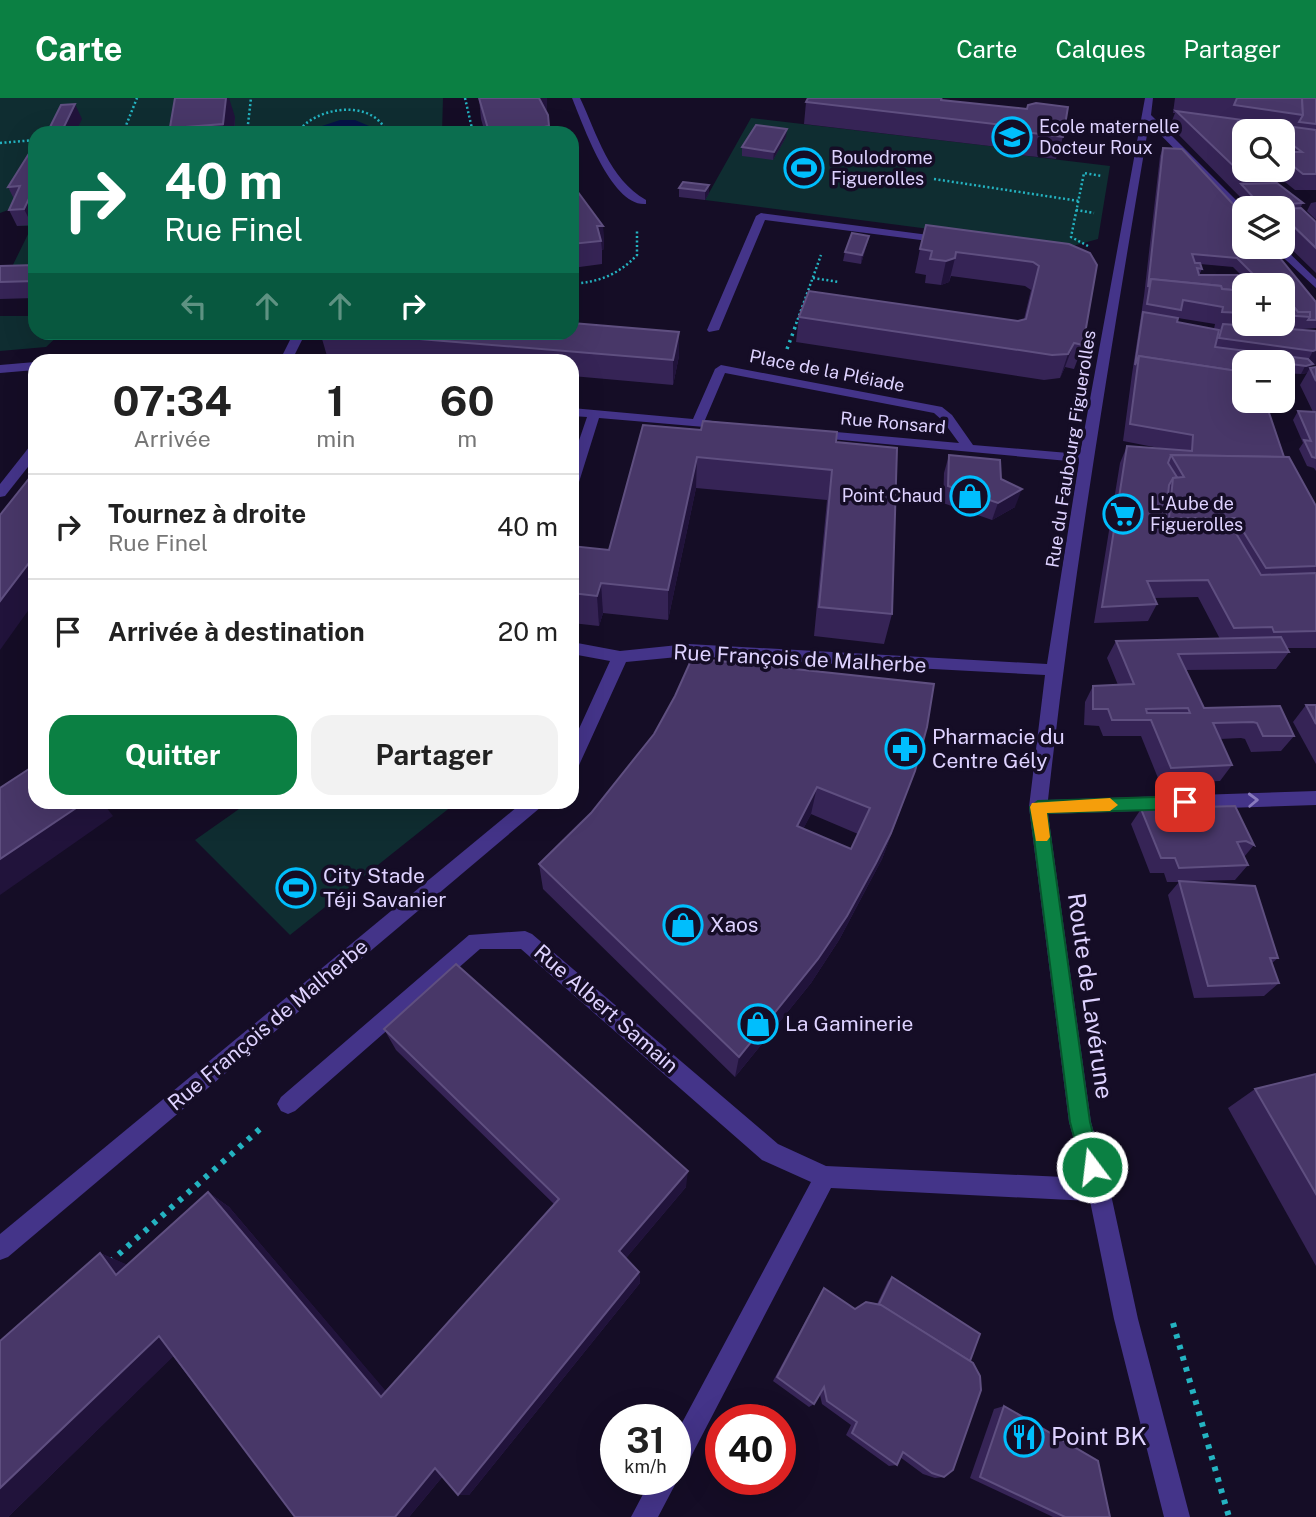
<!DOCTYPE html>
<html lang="fr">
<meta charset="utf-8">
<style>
body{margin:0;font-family:"Public Sans",sans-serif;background:#f2f2f2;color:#222;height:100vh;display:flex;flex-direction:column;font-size:26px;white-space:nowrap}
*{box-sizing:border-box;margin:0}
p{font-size:23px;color:#767676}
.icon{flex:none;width:38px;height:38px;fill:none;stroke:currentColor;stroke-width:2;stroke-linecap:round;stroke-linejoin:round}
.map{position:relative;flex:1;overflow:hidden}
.panel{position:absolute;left:28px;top:256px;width:551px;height:455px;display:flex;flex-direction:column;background:#fff;border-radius:21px;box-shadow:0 7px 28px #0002}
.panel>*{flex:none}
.guide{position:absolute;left:28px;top:28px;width:551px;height:214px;border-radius:21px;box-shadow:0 7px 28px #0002;background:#0b6e4f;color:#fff;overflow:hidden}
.fabs{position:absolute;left:1232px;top:21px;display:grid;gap:14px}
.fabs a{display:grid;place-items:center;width:63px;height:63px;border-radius:14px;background:#fff;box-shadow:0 7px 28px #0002;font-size:35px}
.speed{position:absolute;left:600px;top:1306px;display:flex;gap:14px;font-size:35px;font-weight:700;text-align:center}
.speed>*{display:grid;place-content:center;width:91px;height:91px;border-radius:50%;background:#fff;box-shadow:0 7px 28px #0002;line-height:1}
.speed small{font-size:18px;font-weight:400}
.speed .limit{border:10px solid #d22;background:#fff;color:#111}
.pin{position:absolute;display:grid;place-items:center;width:60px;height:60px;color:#fff;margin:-30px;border-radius:14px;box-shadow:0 4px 10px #0006}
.me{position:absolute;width:77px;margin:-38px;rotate:345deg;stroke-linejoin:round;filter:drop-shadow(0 0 5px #0008)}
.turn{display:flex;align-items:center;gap:24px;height:147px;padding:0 21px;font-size:32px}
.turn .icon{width:91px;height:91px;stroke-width:2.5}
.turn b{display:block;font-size:49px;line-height:60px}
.lanes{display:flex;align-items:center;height:66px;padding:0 21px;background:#0003;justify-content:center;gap:35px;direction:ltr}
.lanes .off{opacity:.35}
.eta{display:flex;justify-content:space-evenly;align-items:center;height:119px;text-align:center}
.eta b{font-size:42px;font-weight:700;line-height:49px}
.cta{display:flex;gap:14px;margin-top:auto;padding:14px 21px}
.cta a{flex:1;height:80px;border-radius:21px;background:#0b8043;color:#fff;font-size:28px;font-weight:700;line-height:80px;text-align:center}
.cta a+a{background:#f2f2f2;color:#222}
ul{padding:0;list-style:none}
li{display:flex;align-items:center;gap:21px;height:105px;padding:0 21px;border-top:2px solid #e0e0e0}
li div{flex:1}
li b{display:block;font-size:26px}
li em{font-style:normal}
header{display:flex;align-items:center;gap:42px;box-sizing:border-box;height:98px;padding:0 35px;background:#0b8043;color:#fff}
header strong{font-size:33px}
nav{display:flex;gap:38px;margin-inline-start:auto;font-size:24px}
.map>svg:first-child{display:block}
</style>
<header>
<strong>Carte</strong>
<nav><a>Carte</a><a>Calques</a><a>Partager</a></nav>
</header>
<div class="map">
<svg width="1316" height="1419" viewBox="0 0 1316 1419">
<rect width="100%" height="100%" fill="#150d26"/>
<g fill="#0f2d31">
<path d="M0,0H443L442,35H35V200L9,175L32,128H17L27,105L0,115Z"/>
<path d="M751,20L1015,51L1019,57L1110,68L1098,141L1069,149L705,102Z"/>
<path d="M0,218H35V234L61,235L46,249L0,253Z"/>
<path d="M249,704H457L290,837L195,742Z"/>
</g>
<path fill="#051346" d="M340,22H355L369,28V34L314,35L316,30Z"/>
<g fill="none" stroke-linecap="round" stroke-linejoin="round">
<g stroke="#24b3c1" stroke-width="2.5" stroke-dasharray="2 2.5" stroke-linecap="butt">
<path d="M465,0L473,35"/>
<path d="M123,35L137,0"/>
<path d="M247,35L251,0"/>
<path d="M249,35L297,33"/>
<path d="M297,35C314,10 366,1 384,29L381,35"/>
<path d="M0,45L35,42"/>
<path d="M934,81L1079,103"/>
<path d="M1076,112L1094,115"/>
<path d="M1088,148L1071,139L1084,75L1102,78"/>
<path d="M813,180L839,184"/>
<path d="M572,186C599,184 618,177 637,157V132"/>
<path d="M796,226L821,157"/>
</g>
<path stroke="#24b3c1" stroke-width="3.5" stroke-dasharray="2.5 4.5" stroke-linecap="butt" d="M787,251L797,224"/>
<g stroke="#24b3c1" stroke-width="6" stroke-dasharray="4.5 7" stroke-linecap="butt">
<path d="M110,1164L261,1030"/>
<path d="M1173,1225L1229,1419"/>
</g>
<g fill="#443489" fill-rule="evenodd">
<path d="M572,0H580C597,36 609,81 646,102V106C611,109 583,26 572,0Z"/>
<path d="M1145,0H1153L1151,17L1244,110V119L1240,118L1149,25C1111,250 1073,475 1048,702L1316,693V707L1048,716L1091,1024L1110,1092L1138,1221L1190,1419H1164L1114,1221L1090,1103L831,1090L685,1370L676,1374V1336L811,1084L762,1062L521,851H480L295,1013L288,1016L281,1013L277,1006L281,999L469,837L525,833L532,836L778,1046L826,1068L1085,1080L1069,1024L1029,709L1045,577L688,558L626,564L580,665L578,670L572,672V646L610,563L572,556V544L620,553L688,546L1047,566L1079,364L809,339L808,336L814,332L959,345L943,323L934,315L725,275L705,322L728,325V331L599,320L579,384L572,388V363L587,319L572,318V310L693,321L715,271L721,267L942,309L952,317L973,347L1080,356Z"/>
<path d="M761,115L944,139L949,142L944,145L765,122L719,232L709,234L707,232L756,118Z"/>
<path d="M1272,149H1283L1316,181V190Z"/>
<path d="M294,234H306L292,262H280Z"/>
<path d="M35,264V272L0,275V267Z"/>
<path d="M35,347V360L5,398L0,399V386L30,348Z"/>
<path d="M523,704H544L541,709L8,1159L0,1162V1136Z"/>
<path d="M676,1375L678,1381L658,1419H631L651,1381H676Z"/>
</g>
</g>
<g fill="#362456" fill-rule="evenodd">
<path d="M175,0L235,19L234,35H169Z"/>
<path d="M479,0L547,12H545L550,35H485L481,21Z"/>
<path d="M808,0H943V2L1063,39L1056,61L1019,57L1015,51L804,26L806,4Z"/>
<path d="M1175,0H1316V92H1295L1285,84L1268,85L1303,105L1300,110L1316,124V175L1283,143V110H1251L1170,28L1175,15H1173ZM1244,33H1283V72H1244Z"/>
<path d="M786,39L773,62L742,58V49Z"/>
<path d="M35,46V121L32,127L17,128L9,112L14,101L8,89Z"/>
<path d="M1163,50L1316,204V230L1303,231V232L1316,233L1310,270L1316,269V373L1314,370L1307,368L1299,351L1303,345L1293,322L1298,313L1313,314L1300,287L1307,275L1301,276L1283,275V264H1244L1284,359L1316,408V550H1287L1289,554L1276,571L1186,572L1204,610L1280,608L1294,638L1281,653L1251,654L1245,641L1241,640L1220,641L1232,667L1220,683L1160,685L1141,638H1103L1099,628L1084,627L1085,604L1093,588L1118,587L1107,560L1116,543L1220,541L1198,499L1154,500L1157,506L1148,523L1094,525L1120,365L1127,348L1164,351L1123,343L1132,276L1144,198L1160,58ZM1200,166L1233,169L1241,177H1199L1202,171ZM1244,187H1283V226H1244ZM1178,220L1215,226L1214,231H1220L1218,237L1177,224Z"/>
<path d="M572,86L603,128L604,151L602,152V166L572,170Z"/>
<path d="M709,87V95L705,102L679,99V90Z"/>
<path d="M1316,104V122L1307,113L1311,105Z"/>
<path d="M869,138L867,146L861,166L843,163L845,154Z"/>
<path d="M1069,146L1083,247L1074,271L1065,269L1060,280L1044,282L796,244L799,219L1018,223L1024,221L1031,192L1025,188L951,178L949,184L941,187L925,185L926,177L915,175L920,151Z"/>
<path d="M35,167V200L0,201V168Z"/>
<path d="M58,234H81L79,236L59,237Z"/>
<path d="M320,234H572L679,258L673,287L572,278V262H385L327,258Z"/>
<path d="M643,327L836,344L892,516L884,546L814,538L827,402L696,390L668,522L603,515L599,528L572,525V448L609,452Z"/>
<path d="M949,357L1001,381L1015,409L992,422L943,405L944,375Z"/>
<path d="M1306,607H1316V666L1293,624Z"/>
<path d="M915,673L882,761L839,842L811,885L735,979L543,791L539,766L591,715ZM811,716L858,736L851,751L803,731Z"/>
<path d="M1235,708L1254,747L1244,759L1248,767L1235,782L1188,783L1278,860L1272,865L1279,885L1264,898L1194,900L1168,797L1179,784H1167L1164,775H1150L1131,726L1141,711Z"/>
<path d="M384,931L686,1089L626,1160L639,1174L640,1185L469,1397H458L443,1378L409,1419H295L173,1258L8,1419H0L100,1155L127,1167L208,1094L229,1109L386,1294L554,1106L396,952Z"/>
<path d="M1316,976V1168L1228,1010L1255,991Z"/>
<path d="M892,1179L970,1263L944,1379L935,1380L923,1376L900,1359L897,1367L889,1368L846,1337L851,1327L822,1306L820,1297L814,1306L809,1309L773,1283L820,1196L824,1190L855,1211L877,1206L888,1183Z"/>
<path d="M1004,1308L1110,1419H1053L970,1380L994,1311Z"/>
</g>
<g fill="#21133b">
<path d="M226,0H229L235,19L234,35H226L223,26Z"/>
<path d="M537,0H547V12H545Z"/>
<path d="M75,6L82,21L75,35H61Z"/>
<path d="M549,28L550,35H544V29Z"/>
<path d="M787,31L786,39L773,62L774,54Z"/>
<path d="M709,87V95L705,102V93Z"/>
<path d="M35,88V121L32,127L24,111Z"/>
<path d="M597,128H603L604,151L602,152L601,143Z"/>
<path d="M869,138L867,146L861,166L862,157Z"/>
<path d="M955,160L949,184L941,187L946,163Z"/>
<path d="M679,234V258L673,287V262Z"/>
<path d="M1074,245L1065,269L1060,280L1068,256Z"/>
<path d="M1316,252V267L1311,268L1307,275L1301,276L1313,253Z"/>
<path d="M697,359L696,390L668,522V492Z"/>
<path d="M1022,391L1015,409L992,422L998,405Z"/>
<path d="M35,457V503L0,552V503Z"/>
<path d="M601,485L603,515L599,528L597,498Z"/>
<path d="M915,673L882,761L839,842L811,885L735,979L739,959Z"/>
<path d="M817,689L811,716L791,755L797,728Z"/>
<path d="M85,704H102L113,718L0,797V761Z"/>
<path d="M688,1073L686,1089L621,1166L619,1153Z"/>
<path d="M208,1094L229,1109L396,1305L381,1299Z"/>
<path d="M100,1155L128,1167L116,1177Z"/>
<path d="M639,1174L640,1185L469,1397H458Z"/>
<path d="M159,1238L185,1247L8,1419H0V1390Z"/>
<path d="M435,1370L448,1372L409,1419H395Z"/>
</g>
<g fill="#483768" stroke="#5f4f80" stroke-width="2" fill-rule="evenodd">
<path d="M175,0H226L223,26L186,29L185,35H169Z"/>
<path d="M479,0H539L548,17L549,28L544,29L546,35H493V34H489Z"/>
<path d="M808,0H941V2L1027,11L1028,7L1036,5L1068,9L1063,39L1025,34L1021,29L806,4Z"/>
<path d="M1237,0H1302L1303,17L1234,7Z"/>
<path d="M1302,0H1316V26L1299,24L1303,17Z"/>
<path d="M75,6L61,35H47L61,7Z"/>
<path d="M1176,13L1316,32V76H1303L1293,68H1283V54H1302L1286,42H1283V33H1244V72H1265L1271,77L1244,78Z"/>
<path d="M756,27L787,31L774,54L742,49Z"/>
<path d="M35,46V88L24,111L9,112L20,88L8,89Z"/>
<path d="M1163,50L1182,51L1244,118V149H1271L1316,204V222H1308L1310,219V214H1298L1283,196V187H1244V193L1222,191L1221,188L1151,181L1148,189ZM1192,156L1237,160L1254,177H1199L1197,170L1202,171L1200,165H1195Z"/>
<path d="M683,84L709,87L705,93L679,90Z"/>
<path d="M1277,85L1303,105L1288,106L1292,110H1263L1241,86Z"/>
<path d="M572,86L603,128H597L601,143L572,146Z"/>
<path d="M1301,110L1316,124V150L1283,118V111Z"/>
<path d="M926,127L1069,146L1090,155L1097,167L1083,247L1074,245L1068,256L1052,257L799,219L809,193L1018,223L1026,221L1039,168L1033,164L956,154L955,160L946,163L930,161L932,153L920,151Z"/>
<path d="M852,135L869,138L862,157L845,154Z"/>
<path d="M35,167V183L0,184V168Z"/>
<path d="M1151,181L1221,188L1222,191L1244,193V215L1222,214L1223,209L1183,202L1181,212L1147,206Z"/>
<path d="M1283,196L1298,214H1310V219L1283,217Z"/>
<path d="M1143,214L1178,220L1177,224L1219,232L1215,249L1308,261L1313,266L1306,268L1283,265V264L1256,263V264H1244V274L1139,258L1135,267Z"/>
<path d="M572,225L679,234L673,262L335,234H572Z"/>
<path d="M1223,226L1316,233V252L1313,253L1219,240Z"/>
<path d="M1139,258L1244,274V303H1265L1284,359L1171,357L1168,365L1177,379L1173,380L1169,387L1165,427H1231L1261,477L1316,475V533L1274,534L1272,529L1234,530L1208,482L1147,483L1157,506L1102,509L1127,348L1192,353L1193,337L1130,326Z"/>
<path d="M1316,269V283L1310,270Z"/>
<path d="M1298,313L1316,314V360L1312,359L1304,342L1311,343Z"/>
<path d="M703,323L837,334L836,344L897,350L892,516L819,509L832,372L697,359L668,492L601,485L597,498L572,495V448L609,452L643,327L701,332Z"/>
<path d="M949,357L1000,362L1001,381L1022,391L998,405L948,388Z"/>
<path d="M1171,357L1289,359L1316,408V468L1266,470L1235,420H1169L1173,380L1184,379Z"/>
<path d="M35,373V457L0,503V417Z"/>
<path d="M1281,539L1289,554L1178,556L1204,610L1280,608L1294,638H1263L1257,625L1253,624L1213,625L1232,667L1171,670L1151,622H1112L1108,611H1093V588L1134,586L1116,543ZM1188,610L1190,615H1147L1146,611Z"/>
<path d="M692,560L934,586L927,629L915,673L891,735L876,765L847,818L818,861L739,959L539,766L591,715L654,636L675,598ZM817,689L870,710L851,751L797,728Z"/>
<path d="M1306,607H1316V626Z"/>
<path d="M35,667V704H85L0,761V690Z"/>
<path d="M1235,708L1254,747L1246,743L1237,744L1248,767L1179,770L1175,760H1161L1141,711Z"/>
<path d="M1179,783L1255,788L1278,860H1270L1279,885L1208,888Z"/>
<path d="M456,866L688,1073L619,1153L639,1174L458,1397L435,1370L395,1419H295L159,1238L0,1390V1243L100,1155L116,1177L208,1094L381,1299L559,1101L384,931Z"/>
<path d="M1316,976V1096L1255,991Z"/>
<path d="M892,1179L980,1236L970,1263L879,1206Z"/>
<path d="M824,1190L855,1211L866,1204L881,1207L973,1265L980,1278L981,1292L953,1372L944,1379L932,1375L903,1354L897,1367L852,1335L857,1324L827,1303L824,1289L814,1306L777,1279Z"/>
<path d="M1004,1308L1098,1363L1110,1419H1065L980,1379Z"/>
</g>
<defs><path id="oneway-chevron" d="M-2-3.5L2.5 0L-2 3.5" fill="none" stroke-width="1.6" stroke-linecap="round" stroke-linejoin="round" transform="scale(1.75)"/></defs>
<use stroke="#897bbe" href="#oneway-chevron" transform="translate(1253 702) rotate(-2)"/>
<path fill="#0b8043" stroke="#07532c" stroke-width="2" d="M1185,698L1193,704L1185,711L1047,715L1090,1024L1102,1069L1099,1076L1092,1079L1085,1076L1082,1069L1070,1024L1030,709L1038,703Z"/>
<path fill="#f59e0b" d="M1110,700L1118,707L1110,713L1047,715L1050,739L1047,743H1036L1030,709L1032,705Z"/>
<defs>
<g id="school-ring" transform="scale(2.0125)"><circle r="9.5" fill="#150d26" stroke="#00befd" stroke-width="1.5"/><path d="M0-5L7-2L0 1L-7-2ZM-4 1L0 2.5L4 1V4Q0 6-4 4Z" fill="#00befd"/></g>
<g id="stadium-ring" transform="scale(2.0125)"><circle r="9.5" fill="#150d26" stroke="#00befd" stroke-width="1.5"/><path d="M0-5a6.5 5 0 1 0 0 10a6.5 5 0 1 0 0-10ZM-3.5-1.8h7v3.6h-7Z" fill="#00befd"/></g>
<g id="shop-ring" transform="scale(2.0125)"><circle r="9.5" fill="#150d26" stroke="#00befd" stroke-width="1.5"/><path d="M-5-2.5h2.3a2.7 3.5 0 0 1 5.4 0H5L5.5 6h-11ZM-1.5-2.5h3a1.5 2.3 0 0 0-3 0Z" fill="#00befd"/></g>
<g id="supermarket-ring" transform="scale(2.0125)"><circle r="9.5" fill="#150d26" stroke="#00befd" stroke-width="1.5"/><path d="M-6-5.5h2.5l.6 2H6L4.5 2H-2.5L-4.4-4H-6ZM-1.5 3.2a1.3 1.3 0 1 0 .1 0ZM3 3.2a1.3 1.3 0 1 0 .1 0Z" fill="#00befd"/></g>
<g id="pharmacy-ring" transform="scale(2.0125)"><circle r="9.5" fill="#150d26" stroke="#00befd" stroke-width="1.5"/><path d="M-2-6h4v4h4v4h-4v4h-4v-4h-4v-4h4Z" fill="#00befd"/></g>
<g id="restaurant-ring" transform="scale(2.0125)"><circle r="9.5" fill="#150d26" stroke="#00befd" stroke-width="1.5"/><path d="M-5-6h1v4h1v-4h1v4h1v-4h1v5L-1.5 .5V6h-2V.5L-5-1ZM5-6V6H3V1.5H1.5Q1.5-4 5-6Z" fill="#00befd"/></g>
</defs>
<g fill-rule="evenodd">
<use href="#school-ring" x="1012" y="39"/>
<use href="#stadium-ring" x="804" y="70"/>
<use href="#shop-ring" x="970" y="398"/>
<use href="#supermarket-ring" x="1123" y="416"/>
<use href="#pharmacy-ring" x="905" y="651"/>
<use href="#stadium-ring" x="296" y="790"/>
<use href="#shop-ring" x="683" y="827"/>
<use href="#shop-ring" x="758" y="926"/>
<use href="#restaurant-ring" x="1024" y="1339"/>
</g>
<g text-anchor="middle" stroke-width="7" stroke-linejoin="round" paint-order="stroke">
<g font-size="18" fill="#ded2ff" stroke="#150d26" text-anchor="start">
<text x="1039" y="35">Ecole maternelle<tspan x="1039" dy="21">Docteur Roux</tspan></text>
<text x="831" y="66">Boulodrome<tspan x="831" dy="21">Figuerolles</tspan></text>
<text x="943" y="404" text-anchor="end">Point Chaud</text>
<text x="1150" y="412">L'Aube de<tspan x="1150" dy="21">Figuerolles</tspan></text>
</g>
<g font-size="18" fill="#ded2ff" stroke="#150d26">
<text transform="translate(827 273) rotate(11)" y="6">Place de la Pléiade</text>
<text transform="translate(893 325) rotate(5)" y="6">Rue Ronsard</text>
<text transform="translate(1071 351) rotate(-81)" y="6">Rue du Faubourg Figuerolles</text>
</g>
<g font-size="21" fill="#ded2ff" stroke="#150d26">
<text transform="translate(800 561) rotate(3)" y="7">Rue François de Malherbe</text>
<text transform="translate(606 911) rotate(41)" y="7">Rue Albert Samain</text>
<text transform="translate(268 927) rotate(-40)" y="7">Rue François de Malherbe</text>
</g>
<g font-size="21" fill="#ded2ff" stroke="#150d26" text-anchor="start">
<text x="932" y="646">Pharmacie du<tspan x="932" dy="24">Centre Gély</tspan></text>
<text x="323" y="785">City Stade<tspan x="323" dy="24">Téji Savanier</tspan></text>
<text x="710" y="834">Xaos</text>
<text x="785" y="933">La Gaminerie</text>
</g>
<g font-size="24" fill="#ded2ff" stroke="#150d26">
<text transform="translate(1090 898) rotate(82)" y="8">Route de Lavérune</text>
</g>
<g font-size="24" fill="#ded2ff" stroke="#150d26" text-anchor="start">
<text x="1051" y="1347">Point BK</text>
</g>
</g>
</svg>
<div class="fabs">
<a><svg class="icon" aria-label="search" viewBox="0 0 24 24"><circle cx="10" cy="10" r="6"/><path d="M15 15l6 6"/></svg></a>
<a><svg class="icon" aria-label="layers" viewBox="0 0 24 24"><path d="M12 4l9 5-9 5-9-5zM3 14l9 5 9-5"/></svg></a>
<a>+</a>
<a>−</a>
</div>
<div class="speed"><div>31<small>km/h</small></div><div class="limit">40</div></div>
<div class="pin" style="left:1185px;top:704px;background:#d93025"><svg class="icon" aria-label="arrive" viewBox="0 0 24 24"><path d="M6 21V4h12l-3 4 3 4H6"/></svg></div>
<svg class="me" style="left:1092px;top:1069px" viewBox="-20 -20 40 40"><circle r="17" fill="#0b8043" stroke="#fff" stroke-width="3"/><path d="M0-11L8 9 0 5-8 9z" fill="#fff"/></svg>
<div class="guide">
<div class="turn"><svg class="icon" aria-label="right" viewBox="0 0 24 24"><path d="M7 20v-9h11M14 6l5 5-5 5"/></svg><div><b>40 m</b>Rue Finel</div></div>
<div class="lanes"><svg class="icon off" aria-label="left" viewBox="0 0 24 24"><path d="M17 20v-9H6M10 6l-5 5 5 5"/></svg><svg class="icon off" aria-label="ahead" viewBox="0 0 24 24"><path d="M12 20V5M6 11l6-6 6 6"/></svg><svg class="icon off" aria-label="ahead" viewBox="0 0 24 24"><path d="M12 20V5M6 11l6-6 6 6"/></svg><svg class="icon" aria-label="right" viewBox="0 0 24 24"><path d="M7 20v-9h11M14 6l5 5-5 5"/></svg></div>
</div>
<section class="panel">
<div class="eta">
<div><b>07:34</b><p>Arrivée</p></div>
<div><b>1</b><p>min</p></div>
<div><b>60</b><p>m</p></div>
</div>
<ul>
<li><svg class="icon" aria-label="right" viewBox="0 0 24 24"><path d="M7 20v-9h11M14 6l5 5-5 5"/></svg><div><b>Tournez à droite</b><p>Rue Finel</p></div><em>40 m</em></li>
<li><svg class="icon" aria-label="arrive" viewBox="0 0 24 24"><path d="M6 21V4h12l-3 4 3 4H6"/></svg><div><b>Arrivée à destination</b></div><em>20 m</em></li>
</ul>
<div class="cta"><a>Quitter</a><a>Partager</a></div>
</section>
</div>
